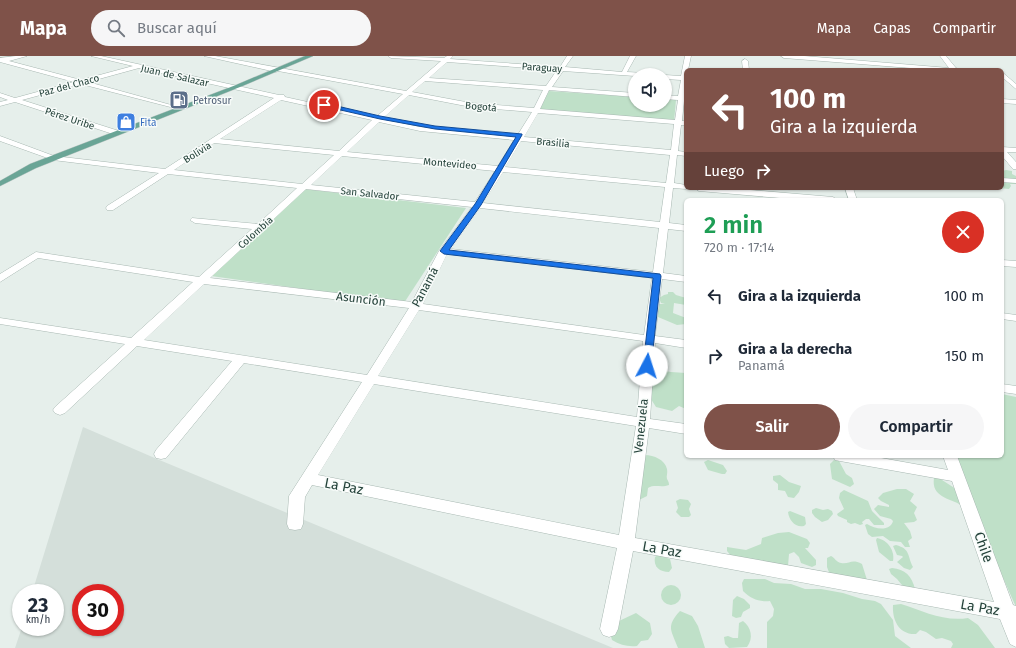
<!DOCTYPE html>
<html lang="es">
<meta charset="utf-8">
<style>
body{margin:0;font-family:"Fira Sans",sans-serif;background:#f6f6f7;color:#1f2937;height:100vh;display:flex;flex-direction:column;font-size:15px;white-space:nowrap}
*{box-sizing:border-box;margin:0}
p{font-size:13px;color:#747a83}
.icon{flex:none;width:22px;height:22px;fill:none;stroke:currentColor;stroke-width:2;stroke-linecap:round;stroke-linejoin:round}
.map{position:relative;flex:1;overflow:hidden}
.panel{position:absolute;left:684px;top:142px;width:320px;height:260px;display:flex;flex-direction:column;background:#fff;border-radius:6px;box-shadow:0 1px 3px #0004}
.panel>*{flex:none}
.top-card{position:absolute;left:684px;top:12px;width:320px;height:122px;border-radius:6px;box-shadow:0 1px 3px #0004;background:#7f5249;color:#fff;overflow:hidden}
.fabs{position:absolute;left:628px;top:12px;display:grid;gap:8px}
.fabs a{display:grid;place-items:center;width:44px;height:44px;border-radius:50%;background:#fff;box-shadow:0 1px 3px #0004;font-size:20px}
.speed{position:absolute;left:12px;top:528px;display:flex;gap:8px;font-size:20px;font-weight:700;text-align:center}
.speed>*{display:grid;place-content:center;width:52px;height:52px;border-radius:50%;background:#fff;box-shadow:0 1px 3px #0004;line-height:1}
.speed small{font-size:10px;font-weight:400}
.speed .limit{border:6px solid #d22;background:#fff;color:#111}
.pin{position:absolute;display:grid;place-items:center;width:34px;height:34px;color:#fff;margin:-17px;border:2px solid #fff;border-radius:50%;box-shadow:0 1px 4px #0007}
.me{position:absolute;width:44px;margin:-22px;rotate:5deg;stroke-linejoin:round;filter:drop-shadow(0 0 3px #0008)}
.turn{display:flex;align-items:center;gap:14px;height:84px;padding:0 20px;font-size:18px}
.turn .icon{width:52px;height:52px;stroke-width:2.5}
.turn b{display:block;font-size:28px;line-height:34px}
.then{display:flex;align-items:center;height:38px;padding:0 20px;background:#0003;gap:8px;font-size:15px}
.round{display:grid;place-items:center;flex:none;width:42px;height:42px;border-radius:21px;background:#f6f6f7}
.head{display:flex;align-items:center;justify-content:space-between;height:68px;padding:0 20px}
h1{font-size:24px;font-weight:600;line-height:30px;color:#1e9e55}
.primary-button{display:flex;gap:8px;margin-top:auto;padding:8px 20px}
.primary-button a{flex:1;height:46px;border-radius:24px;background:#7f5249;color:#fff;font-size:16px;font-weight:600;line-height:46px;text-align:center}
.primary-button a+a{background:#f6f6f7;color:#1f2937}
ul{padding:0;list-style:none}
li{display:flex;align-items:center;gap:12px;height:60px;padding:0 20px}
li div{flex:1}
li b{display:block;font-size:15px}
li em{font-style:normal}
header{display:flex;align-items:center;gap:24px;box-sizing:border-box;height:56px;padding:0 20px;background:#7f5249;color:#fff}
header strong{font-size:19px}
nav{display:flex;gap:22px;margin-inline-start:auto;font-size:14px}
.search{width:280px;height:36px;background:#f6f6f7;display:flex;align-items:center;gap:10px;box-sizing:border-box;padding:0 14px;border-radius:22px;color:#747a83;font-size:15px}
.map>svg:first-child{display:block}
</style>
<header>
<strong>Mapa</strong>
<div class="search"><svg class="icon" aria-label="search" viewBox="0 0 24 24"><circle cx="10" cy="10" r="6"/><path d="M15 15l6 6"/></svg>Buscar aquí</div>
<nav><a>Mapa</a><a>Capas</a><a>Compartir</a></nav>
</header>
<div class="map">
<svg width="1016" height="592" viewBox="0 0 1016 592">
<rect width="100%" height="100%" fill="#e6efeb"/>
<path fill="#d4dfda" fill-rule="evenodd" d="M83,371L157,403L613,592H15L22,571H55V537H32ZM81,537H115V571H81Z"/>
<g fill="#bfe0c8">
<path d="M549,35L635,41V49H665V44H676L674,66L539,55Z"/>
<path d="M1006,114L1012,115V118L1016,120V128H1010L1011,130L1009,133L999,132H1002V115Z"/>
<path d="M304,133L466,152L404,247L211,220Z"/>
<path d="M668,236H673L676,239L686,242V249L674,247L673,257L686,262V268L677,269L658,261V248H665L661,247L659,242L664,239L668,238Z"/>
<path d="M652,313L671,316L686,317V353L679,350L672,355L656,351L649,340L652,328L645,321Z"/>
<path d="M1002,338L1016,341V551L949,400H1002Z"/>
<path d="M645,399C654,399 665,404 667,413C668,417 666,420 667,423C668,425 669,426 669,429C662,432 654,428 648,432L647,440L641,443L638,442Z"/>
<path d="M708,404L723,409L727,415L725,418H722L708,414L704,406Z"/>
<path d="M834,404L839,405L846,418L852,422L854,428L850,431L832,423L830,408Z"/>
<path d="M780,419L789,426L801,430L799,436L794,442L788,441L785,435L778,434V428L773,424V420Z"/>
<path d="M934,422H939L959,435L961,449C949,442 931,441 934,422Z"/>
<path d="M897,433H906L914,438L910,445L917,451L914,457L917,464L914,466L904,467L910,475L912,482L908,485L910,491H905L901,486L890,485L883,480L872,481L868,478L865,469L867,468C875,473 890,476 893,465L891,463L880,460L874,453L878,449L889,451V449L881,445L878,442L883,437Z"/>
<path d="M844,434L868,445L872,455L884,467V469H874L869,463H866L862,466L863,468L860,469L855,467L851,468L847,466V464L838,460L837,458L844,453L839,442L840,437Z"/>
<path d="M680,443L688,444L691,448L689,453L691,459L689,461H681L676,456L678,452L676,445Z"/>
<path d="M816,452L823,454L828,453L832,455L833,458L828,464L822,466L815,461L812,457V454Z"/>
<path d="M790,455L805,461L806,468L804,470C795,472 789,464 788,456Z"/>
<path d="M789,476L807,483L810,487L808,492H805L816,504V509L812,511L801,507L799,501L794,496L789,498L788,510L732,501L727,495V491L746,494L761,488L762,482L778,477Z"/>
<path d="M877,482C888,484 895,495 893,505H890L879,496L876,484Z"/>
<path d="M896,489C911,493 907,500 913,511L910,514L904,512L897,506L903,501L902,500L897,499L893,490Z"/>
<path d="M658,499L670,503L672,512L669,516C660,516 653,511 655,501Z"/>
<path d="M831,500C835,502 836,506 841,507C849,509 851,502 862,508L867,524L830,519L827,511V502Z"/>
<path d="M892,512C905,513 912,520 915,533L906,534L897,523L891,518L889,513Z"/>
<path d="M744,523H765L774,527L791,528L805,533H821L843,537L862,543L875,545L881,548L893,564L895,580L911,592H767V566L773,560L774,553L770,545C759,546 751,543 743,535L742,527Z"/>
<circle cx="671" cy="539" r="10"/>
<path d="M737,540L744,543L750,549V552L743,556L741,561L736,562L732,560L733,544Z"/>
<path d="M901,548C923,555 944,566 968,562L978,569L995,592H951L953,588L951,585L942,582L936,583L926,576L920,574L916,578C899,579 892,564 893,549Z"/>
<path d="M680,555L692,560L698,570L705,592H678C672,575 665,571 680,555Z"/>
<path d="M636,557L650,567L652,578L648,584L641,585L637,590C628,591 620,589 612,584L610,577L619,565Z"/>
<path d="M743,565C751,571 754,582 747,591L729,592L725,588L724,581L728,580L733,582H738L739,567Z"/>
</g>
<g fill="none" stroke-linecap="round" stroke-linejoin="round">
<g stroke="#a8b8b2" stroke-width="1">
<g id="minor">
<path d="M16,0H27L9,5L81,24L133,10L91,0H101L279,39H284L285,41L376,61L403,38L278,15L276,16L204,0H215L406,35L441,5L391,2L388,0L444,2L447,0H453L450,3L560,11L567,0H573L565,11L622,16L630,0H636L627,16L645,17L648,19L635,20L563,15L552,31L635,37V41L549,34L540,53L675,64L678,44L665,43V39L678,40L681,24L665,23V19L681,20L685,0H691L688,14H686L685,41H686V45H684L682,65H686V69H681L678,95L686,96V100L677,99L674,127L686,129V132H689L686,133L673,132L669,167L686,169V175L668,173L663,217L686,220V226L662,223L655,280L686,284V292L655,287L650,363L686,368V378L649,372L635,482L994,546L952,425L840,405L835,404L833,400H870L948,414L943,400H957L1013,549L1016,550V591L1010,588L1000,563L633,495L618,573L615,579L609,581L603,579L600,573L617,492L312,429L305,441L303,468L301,473L295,474L289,473L287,468L289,440L362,326L244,307L166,402L161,403L156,402L154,398L156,394L232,305L137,290L65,357L60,359L55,357L53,354L55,351L125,288L0,268V262L131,282L193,226L38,202L0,226V218L36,196L199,221L252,173L195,167L190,164L192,162L258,168L297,132L168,118L113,154H107L106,152L107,150L159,117L53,104L0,85V80L54,100L165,113L274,42L139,12L88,26L182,52V54L81,28L22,44L119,75L120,77L116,79L15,46L0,50V46L8,44L0,41V37L15,42L74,26L0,6V2ZM447,6L557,14L546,30L429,22ZM425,25L543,34L534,52L471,47L412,36ZM409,39L471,51L532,56L517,80L420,71L382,63ZM281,44L372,64L339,95L220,83ZM538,57L674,68L671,94L524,81ZM379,66L420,75L514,84L498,110L347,96ZM521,85L670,99L666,127L505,111ZM214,87L334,99L302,128L174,114ZM342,100L495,115L475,146L311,129ZM503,116L665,131L660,166L483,147ZM306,133L472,151L439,195L412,246L210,222ZM480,152L659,172L653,216L451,193ZM447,198L652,222L644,279L423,248ZM204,228L409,252L367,319L144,284ZM419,254L643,285L637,361L378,320ZM374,328L636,370L619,479L318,419Z"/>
<path d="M781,0H804L949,12L940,0H946L956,12L960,14H936L784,2Z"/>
<path d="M745,3L748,5L749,14H743L742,5Z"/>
<path d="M1002,16L1016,28V33L1002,21Z"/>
<path d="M1002,43L1016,44V48L1002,47Z"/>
<path d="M1002,91L1016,92V96H1007L1016,106V113H1013L1002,100Z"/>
<path d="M1002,122L1016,123V127L1002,126Z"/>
<path d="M695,132H727L833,141L837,144H804L699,135Z"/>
<path d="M845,132H853L857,144H849Z"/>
<path d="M1002,204L1016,205V211L1002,210Z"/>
<path d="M1002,257L1016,259V265L1002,263Z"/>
<path d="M1002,328L1016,330V338L1002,336Z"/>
</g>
</g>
<g stroke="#c2cac8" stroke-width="1">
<path id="major" d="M305,0H313L240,31L36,112L0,130V125L30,108L236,29Z"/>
</g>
<use href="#minor" fill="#fff" fill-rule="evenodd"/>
<use href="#major" fill="#6aa596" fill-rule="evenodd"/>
</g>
<path fill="#1a73e8" stroke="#114b97" d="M324,47L380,60L435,70L522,78V79L481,149L449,194L660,218L661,220L651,312L647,313L643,310L653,222L444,198L440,195L475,148L516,81L435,73L380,63L323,50Z"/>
<defs>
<g id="fuel-square" transform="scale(1)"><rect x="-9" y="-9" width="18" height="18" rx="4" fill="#5c6f8a" stroke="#f7fbf9"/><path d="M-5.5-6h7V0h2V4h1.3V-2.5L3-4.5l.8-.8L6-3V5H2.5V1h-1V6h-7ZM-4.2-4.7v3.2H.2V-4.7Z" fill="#fff"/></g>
<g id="shop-square" transform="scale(1)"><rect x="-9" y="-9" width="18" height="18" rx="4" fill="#3f7fe0" stroke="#f7fbf9"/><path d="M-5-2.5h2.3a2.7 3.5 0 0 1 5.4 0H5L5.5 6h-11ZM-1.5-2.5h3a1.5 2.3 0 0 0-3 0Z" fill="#fff"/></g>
</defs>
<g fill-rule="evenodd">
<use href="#fuel-square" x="179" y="44"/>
<use href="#shop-square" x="126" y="66"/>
</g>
<g text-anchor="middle" stroke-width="3" stroke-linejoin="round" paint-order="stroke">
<g font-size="10" fill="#24423a" stroke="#f7fbf9">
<text transform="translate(542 11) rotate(4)" y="4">Paraguay</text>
<text transform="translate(175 19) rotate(13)" y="4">Juan de Salazar</text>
<text transform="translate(69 29) rotate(-15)" y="4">Paz del Chaco</text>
<text transform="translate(481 50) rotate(5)" y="4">Bogotá</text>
<text transform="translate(70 62) rotate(18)" y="4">Pérez Uribe</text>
<text transform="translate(553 86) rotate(5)" y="4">Brasilia</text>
<text transform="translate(197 96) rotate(-32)" y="4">Bolívia</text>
<text transform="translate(450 107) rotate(5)" y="4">Montevideo</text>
<text transform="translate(370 137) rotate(6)" y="4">San Salvador</text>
<text transform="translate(255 176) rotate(-42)" y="4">Colombia</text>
</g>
<g font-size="10" fill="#4e5e75" stroke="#f7fbf9" text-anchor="start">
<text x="193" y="48">Petrosur</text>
</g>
<g font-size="10" fill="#366cbe" stroke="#f7fbf9" text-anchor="start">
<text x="140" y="70">Fita</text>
</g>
<g font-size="12" fill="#24423a" stroke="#f7fbf9">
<text transform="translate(425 231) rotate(-62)" y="4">Panamá</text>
<text transform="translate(361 243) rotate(7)" y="4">Asunción</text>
<text transform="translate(641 370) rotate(-84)" y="4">Venezuela</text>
</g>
<g font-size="14" fill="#24423a" stroke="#f7fbf9">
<text transform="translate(344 430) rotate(11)" y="5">La Paz</text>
<text transform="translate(984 491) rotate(70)" y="5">Chile</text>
<text transform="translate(662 493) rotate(10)" y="5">La Paz</text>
<text transform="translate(980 551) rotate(10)" y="5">La Paz</text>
</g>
</g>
</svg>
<div class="fabs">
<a><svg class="icon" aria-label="sound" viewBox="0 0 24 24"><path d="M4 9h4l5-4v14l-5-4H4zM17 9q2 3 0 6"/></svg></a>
</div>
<div class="speed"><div>23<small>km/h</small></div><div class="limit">30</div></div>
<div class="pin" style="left:324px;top:49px;background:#d93025"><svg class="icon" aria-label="arrive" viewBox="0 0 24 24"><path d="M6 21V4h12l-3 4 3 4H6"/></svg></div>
<svg class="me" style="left:647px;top:310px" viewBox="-20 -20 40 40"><circle r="19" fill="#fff"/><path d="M0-13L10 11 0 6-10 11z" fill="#1a73e8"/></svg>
<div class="top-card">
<div class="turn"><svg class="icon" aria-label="left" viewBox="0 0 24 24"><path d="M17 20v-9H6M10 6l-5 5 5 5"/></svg><div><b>100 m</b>Gira a la izquierda</div></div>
<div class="then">Luego<svg class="icon" aria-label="right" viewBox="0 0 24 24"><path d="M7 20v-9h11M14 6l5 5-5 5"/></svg></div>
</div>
<section class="panel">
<div class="head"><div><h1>2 min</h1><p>720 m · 17:14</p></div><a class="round" style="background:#d93025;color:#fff"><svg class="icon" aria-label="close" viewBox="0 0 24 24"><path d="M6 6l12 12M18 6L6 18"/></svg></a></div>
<ul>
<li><svg class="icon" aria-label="left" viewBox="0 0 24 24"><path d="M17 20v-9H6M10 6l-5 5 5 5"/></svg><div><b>Gira a la izquierda</b></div><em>100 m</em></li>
<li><svg class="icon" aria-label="right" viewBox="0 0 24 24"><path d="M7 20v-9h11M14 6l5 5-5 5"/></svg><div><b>Gira a la derecha</b><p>Panamá</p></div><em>150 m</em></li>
</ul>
<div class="primary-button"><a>Salir</a><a>Compartir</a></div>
</section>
</div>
